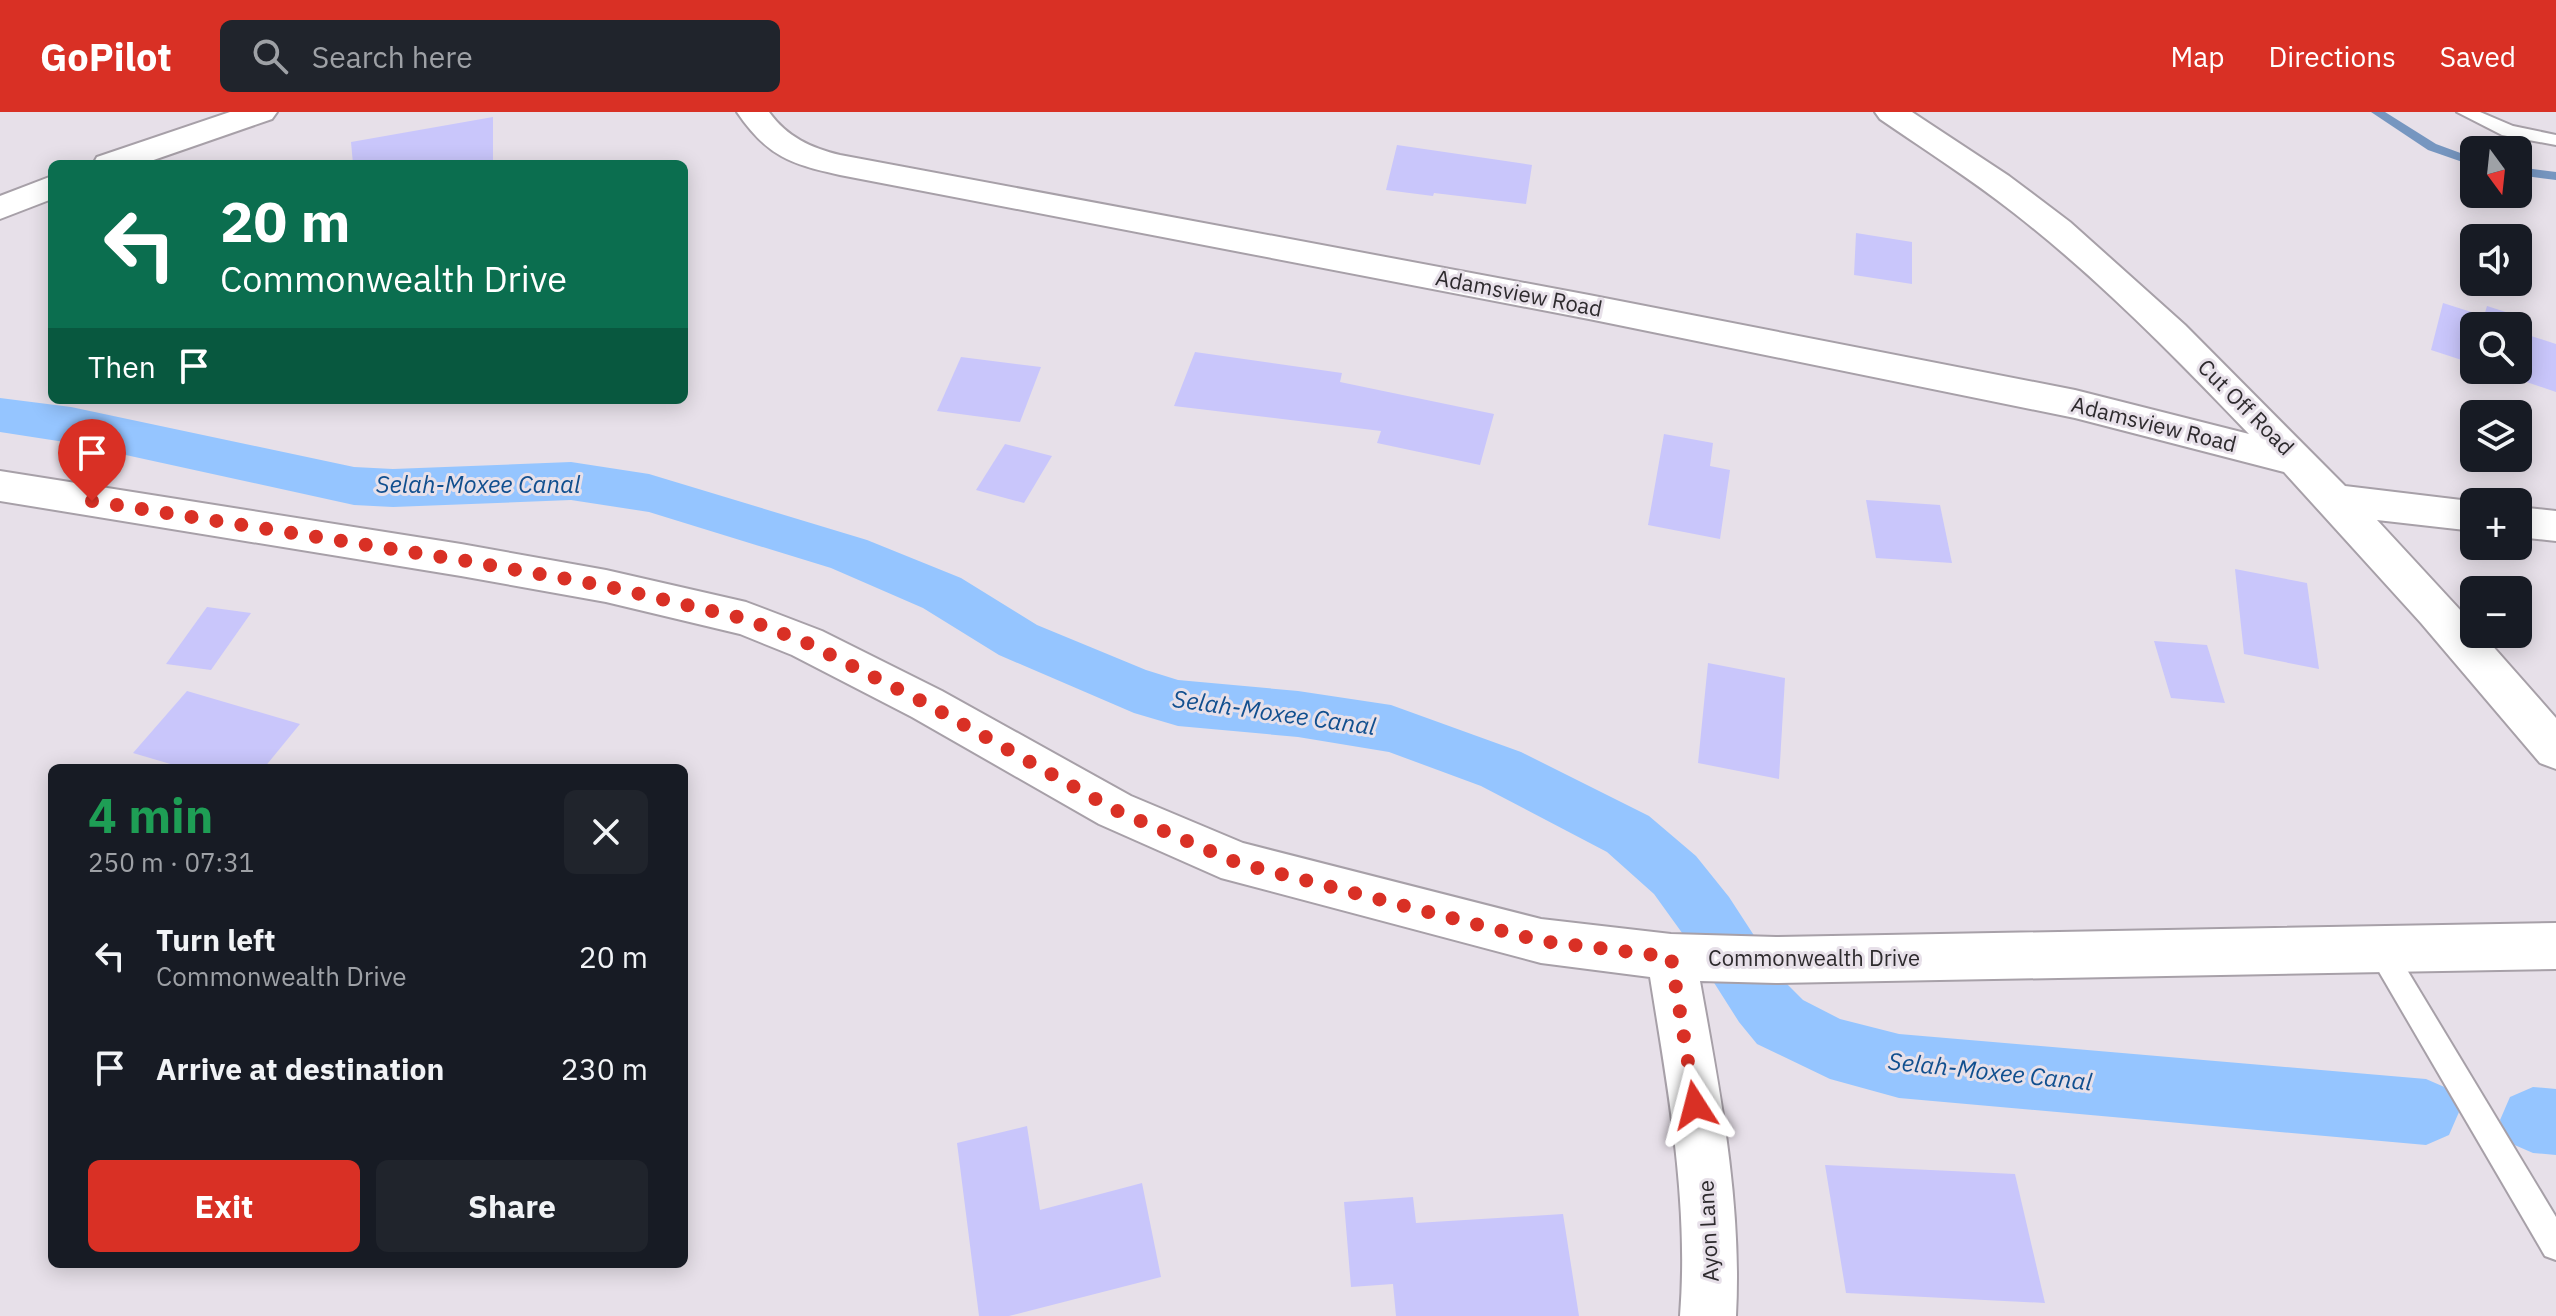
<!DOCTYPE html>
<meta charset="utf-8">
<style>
body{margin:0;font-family:"IBM Plex Sans",sans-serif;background:#20242c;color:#f1f3f6;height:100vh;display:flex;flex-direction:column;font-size:30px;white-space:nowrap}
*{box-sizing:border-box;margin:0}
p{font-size:26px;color:#9ea1a6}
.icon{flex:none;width:44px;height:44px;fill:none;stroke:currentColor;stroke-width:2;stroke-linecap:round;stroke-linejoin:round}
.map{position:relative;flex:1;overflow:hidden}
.sheet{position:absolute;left:48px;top:652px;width:640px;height:504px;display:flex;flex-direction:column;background:#171b24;border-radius:12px;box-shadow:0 4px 20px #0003}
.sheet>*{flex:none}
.hud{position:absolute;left:48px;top:48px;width:640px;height:244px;border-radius:12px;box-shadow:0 4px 20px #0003;background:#0b6e4f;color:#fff;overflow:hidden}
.needle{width:52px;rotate:165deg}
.fabs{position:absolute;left:2460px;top:24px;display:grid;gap:16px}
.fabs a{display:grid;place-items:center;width:72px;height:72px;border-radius:12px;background:#171b24;box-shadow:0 4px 20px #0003;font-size:40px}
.pin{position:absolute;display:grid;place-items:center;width:68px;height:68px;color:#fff;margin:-82px -34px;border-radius:50% 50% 50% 0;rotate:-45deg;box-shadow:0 0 8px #0007}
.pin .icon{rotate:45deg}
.me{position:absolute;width:88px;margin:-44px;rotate:351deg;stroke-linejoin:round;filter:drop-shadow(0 0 6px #0008)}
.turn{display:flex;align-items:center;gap:28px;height:168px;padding:0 40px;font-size:36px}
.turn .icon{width:104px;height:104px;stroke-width:2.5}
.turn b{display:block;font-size:56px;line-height:68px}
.then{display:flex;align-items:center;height:76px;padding:0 40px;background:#0003;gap:16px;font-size:30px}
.round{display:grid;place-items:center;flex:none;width:84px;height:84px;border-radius:12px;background:#20242c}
.overview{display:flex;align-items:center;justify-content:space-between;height:136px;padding:0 40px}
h1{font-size:48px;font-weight:700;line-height:60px;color:#1e9e55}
.primary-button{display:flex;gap:16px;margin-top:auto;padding:16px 40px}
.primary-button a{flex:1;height:92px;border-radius:12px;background:#d93025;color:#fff;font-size:32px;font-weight:700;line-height:92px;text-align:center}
.primary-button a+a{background:#20242c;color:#f1f3f6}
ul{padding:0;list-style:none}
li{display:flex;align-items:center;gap:24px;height:112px;padding:0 40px}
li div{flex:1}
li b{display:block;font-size:30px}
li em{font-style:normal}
header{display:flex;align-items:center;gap:48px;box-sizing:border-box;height:112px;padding:0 40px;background:#d93025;color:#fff}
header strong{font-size:38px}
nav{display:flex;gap:44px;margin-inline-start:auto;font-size:28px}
.search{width:560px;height:72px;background:#20242c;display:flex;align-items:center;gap:20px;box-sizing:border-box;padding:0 28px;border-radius:12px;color:#9ea1a6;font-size:30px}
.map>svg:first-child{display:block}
</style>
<header>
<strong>GoPilot</strong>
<div class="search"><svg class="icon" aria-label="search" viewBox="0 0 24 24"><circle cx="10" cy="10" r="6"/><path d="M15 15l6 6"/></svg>Search here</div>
<nav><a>Map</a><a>Directions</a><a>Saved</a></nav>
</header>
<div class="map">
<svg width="2556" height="1204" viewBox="0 0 2556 1204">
<rect width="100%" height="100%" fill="#e7e0e9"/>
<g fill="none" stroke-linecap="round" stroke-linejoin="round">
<g fill="#7696c0" fill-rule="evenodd">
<path d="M2371,0H2385L2436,32L2474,46V54L2428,38Z"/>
<path d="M2518,55L2556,60V68L2518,63Z"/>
</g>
<g fill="#95c5ff" fill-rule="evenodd">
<path d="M0,286L71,295L354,355L393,357L571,350L649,362L867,428L961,466L1037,513L1146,558L1178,568L1298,579L1391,593L1521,640L1649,704L1696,744L1729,785L1783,868L1803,888L1840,907L1899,922L2426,967L2449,977L2459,1000L2449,1023L2426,1033L1899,986L1830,967L1757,932L1739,910L1685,825L1654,782L1607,740L1481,674L1389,640L1298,625L1178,614L1134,601L999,543L923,496L831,456L649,400L571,388L393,395L354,393L71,331L0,320Z"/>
<path d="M2533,975L2556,977V1043L2533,1041L2510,1031L2500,1008L2510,985Z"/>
</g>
</g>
<g fill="#c9c6fb">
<path d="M493,5V52H353L351,30Z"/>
<path d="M1397,33L1532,53L1526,92L1434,81L1433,84L1386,78Z"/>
<path d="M1856,121L1912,130V172L1854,163Z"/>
<path d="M2443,191L2484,204L2487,194L2531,208L2528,223L2556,232V280L2491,258H2518V214H2474V252L2431,238Z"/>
<path d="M1195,240L1342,261L1340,270L1494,302L1480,353L1377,331L1381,319L1174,294Z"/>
<path d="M961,245L1041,255L1020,310L937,299Z"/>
<path d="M1664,322L1713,331L1710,354L1730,358L1720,427L1648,413Z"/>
<path d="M1005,332L1052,344L1024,391L976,378Z"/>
<path d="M1866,388L1940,393L1952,451L1876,446Z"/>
<path d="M2235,457L2307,471L2319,557L2244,542Z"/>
<path d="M207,495L251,501L211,558L166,552Z"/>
<path d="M2154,529L2207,533L2225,591L2171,586Z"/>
<path d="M1708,551L1785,566L1779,667L1698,651Z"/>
<path d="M187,579L300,612L264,656H184L133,641Z"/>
<path d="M1027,1014L1040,1098L1142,1071L1161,1165L1009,1204H979L957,1031Z"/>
<path d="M1825,1053L2015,1062L2045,1191L1846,1181Z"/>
<path d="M1413,1085L1416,1111L1563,1102L1579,1204H1396L1393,1172L1351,1175L1344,1090Z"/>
</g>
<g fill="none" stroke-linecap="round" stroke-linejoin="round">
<g stroke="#a7a0a8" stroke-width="4">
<g id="service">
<path d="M2457,0H2480L2513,14L2556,23V33L2502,23Z"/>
<path d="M2380,825L2389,828L2556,1105V1148L2545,1144L2371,846L2367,837L2371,828Z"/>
</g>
</g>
<g stroke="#a7a0a8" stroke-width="4">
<g id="minor">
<path d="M230,0H277L272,7L142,52H93L97,45Z"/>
<path d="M737,0H769C787,25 811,36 840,43L1589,183L2075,278L2249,322C2175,245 2099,167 2014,101C1971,67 1925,38 1880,7L1875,0H1912L2009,64L2070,110L2185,213L2345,374L2478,390H2474V419L2377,408L2474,513V522H2482L2556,606V657L2540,651L2421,511L2284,360L2075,306L1589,207L840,63C790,52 767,44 737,0Z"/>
<path d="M52,64V87L0,107V84Z"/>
<path d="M0,359L461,432L606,458L746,490L822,519L942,579L1131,684L1243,731L1541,807L1671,822L1776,825L2556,811V857L1776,871L1700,869C1720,981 1742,1090 1736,1204H1680C1689,1089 1668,978 1650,865L1541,851L1221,766L1099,712L912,605L792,543L740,522L606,490L461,464L0,389Z"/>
<path d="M2518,395L2556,399V429L2518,425Z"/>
</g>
</g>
<use href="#service" fill="#fff" fill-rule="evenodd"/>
<use href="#minor" fill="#fff" fill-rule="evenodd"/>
</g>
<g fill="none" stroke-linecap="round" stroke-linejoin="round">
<path stroke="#d93025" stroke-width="14" stroke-dasharray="0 25.2" d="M92,389L461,448L606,474L746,507L807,531L927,592L1115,698L1238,751L1541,829L1671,845L1695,993"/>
</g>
<g text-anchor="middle" stroke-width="6" stroke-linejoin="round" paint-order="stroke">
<g font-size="22" fill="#2d2a2d" stroke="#e7e0e9">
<text transform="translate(1519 181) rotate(11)" y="8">Adamsview Road</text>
<text transform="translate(2246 295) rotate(45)" y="8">Cut Off Road</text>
<text transform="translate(2154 312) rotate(14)" y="8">Adamsview Road</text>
<text x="1814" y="854">Commonwealth Drive</text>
<text transform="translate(1708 1119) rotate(-93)" y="8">Ayon Lane</text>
</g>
<g font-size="24" font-style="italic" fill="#114f8f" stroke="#e7e0e9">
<text x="478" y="381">Selah-Moxee Canal</text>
<text transform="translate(1274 601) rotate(8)" y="8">Selah-Moxee Canal</text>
<text transform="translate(1990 960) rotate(6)" y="8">Selah-Moxee Canal</text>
</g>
</g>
</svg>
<div class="fabs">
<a><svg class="needle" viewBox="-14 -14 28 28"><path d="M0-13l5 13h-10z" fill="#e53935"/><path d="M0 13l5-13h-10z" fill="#9ea1a6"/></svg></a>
<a><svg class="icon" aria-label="sound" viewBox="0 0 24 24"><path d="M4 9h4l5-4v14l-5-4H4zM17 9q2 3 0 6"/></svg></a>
<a><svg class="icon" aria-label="search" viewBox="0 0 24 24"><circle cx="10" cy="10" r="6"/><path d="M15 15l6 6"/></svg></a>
<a><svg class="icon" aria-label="layers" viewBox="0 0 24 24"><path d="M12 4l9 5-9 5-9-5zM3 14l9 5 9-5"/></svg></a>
<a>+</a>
<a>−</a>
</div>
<div class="pin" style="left:92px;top:389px;background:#d93025"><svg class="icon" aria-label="arrive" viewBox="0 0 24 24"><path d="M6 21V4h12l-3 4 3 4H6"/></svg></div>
<svg class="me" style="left:1695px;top:993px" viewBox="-20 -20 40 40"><path d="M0-17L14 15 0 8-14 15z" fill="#d93025" stroke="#fff" stroke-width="4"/></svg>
<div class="hud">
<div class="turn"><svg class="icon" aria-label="left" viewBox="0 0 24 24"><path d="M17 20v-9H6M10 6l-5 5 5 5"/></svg><div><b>20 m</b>Commonwealth Drive</div></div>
<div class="then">Then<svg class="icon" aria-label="arrive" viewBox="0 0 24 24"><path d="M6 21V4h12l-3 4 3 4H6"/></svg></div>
</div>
<section class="sheet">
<div class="overview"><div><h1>4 min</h1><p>250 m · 07:31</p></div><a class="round"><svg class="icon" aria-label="close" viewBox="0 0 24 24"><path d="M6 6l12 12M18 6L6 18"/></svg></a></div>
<ul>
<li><svg class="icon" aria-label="left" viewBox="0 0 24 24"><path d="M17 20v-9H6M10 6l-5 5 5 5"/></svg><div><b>Turn left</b><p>Commonwealth Drive</p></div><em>20 m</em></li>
<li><svg class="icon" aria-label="arrive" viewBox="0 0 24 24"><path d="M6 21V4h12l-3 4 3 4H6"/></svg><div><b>Arrive at destination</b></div><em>230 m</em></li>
</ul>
<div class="primary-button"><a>Exit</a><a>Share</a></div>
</section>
</div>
